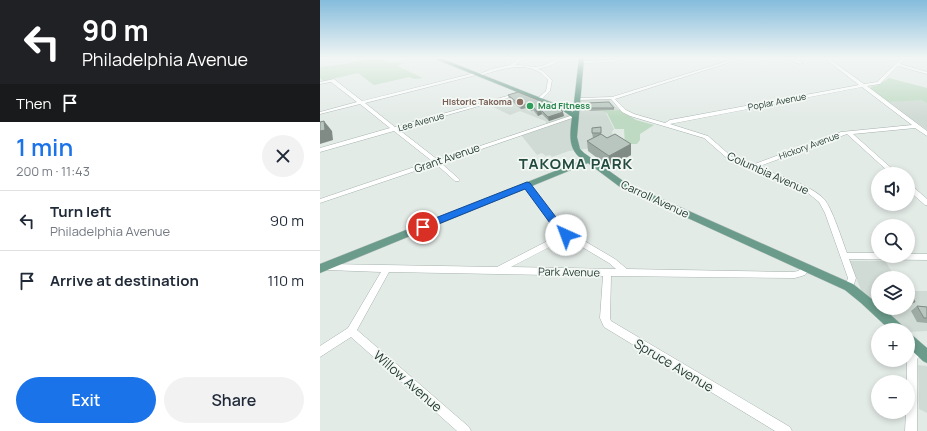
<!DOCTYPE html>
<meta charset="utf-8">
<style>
body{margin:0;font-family:Manrope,sans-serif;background:#f2f2f3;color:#1f2937;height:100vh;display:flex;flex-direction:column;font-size:15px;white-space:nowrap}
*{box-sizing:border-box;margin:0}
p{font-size:13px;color:#747a83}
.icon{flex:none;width:22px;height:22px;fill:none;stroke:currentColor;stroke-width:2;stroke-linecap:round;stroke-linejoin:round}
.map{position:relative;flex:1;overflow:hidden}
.panel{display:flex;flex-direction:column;background:#fff;width:320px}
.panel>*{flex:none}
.top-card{background:#202124;color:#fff;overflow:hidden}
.tools{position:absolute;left:551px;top:167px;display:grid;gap:8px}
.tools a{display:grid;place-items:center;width:44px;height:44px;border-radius:50%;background:#fff;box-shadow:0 2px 6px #0003;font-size:20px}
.pin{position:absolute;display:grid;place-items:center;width:34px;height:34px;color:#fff;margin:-17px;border:2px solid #fff;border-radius:50%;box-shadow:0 1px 4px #0007}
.me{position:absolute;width:44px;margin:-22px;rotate:317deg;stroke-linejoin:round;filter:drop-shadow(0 0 3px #0008)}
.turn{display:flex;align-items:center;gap:14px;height:84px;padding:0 16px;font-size:18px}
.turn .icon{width:52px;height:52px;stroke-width:2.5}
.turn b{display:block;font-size:28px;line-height:34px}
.then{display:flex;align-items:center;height:38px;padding:0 16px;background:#0003;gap:8px;font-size:15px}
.round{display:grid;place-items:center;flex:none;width:42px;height:42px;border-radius:21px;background:#f2f2f3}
.head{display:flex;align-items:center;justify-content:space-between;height:68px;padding:0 16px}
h1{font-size:24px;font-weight:600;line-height:30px;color:#1a73e8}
.cta{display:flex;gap:8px;margin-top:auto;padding:8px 16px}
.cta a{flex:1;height:46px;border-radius:24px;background:#1a73e8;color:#fff;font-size:16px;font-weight:600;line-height:46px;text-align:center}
.cta a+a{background:#f2f2f3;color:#1f2937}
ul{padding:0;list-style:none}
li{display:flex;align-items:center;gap:12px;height:60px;padding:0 16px;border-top:1px solid #e0e1e3}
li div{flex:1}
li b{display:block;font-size:15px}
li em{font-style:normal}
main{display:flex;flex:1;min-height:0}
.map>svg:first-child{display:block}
</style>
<main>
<section class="panel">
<div class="top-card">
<div class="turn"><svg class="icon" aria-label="left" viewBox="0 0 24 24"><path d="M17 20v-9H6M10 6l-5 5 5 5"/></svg><div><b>90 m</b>Philadelphia Avenue</div></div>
<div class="then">Then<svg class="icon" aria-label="arrive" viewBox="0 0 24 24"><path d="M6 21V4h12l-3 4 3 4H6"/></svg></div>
</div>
<div class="head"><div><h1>1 min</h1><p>200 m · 11:43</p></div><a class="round"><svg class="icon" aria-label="close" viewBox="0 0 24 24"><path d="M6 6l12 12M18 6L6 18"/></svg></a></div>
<ul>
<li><svg class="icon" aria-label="left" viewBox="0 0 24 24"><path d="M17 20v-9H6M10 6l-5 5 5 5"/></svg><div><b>Turn left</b><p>Philadelphia Avenue</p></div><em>90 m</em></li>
<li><svg class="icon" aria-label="arrive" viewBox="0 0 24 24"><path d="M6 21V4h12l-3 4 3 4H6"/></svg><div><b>Arrive at destination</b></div><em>110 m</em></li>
</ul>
<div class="cta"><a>Exit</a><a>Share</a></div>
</section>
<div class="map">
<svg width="607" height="431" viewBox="0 0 607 431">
<rect width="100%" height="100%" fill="#e3ebe7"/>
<g fill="#d1dbd5">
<path d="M199,95L241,111L247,115L259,114L260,101L262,100H289L299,110L287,111L286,113L294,129L292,132L294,140L273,148L249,151L232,157L230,155L226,156L222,153L217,155L201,135L228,125L225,121L200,111L190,115L171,106L172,103Z"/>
<path d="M590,100H601L607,103V130L568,102Z"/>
<path d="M529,261H565L576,278H558V306L542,292Z"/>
<path d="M588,291H607V331L588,332V330H585L560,308H588Z"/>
<path d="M598,365L607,366V413L599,409Z"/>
</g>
<g fill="#bedac2">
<path d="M52,58H59L70,63H85L77,66L103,78L95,79L89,77L54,85L38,73L3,81L0,78V67L26,64Z"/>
<path d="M569,78L607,88V103L601,100L568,102L550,89L551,87L558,85Z"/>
<path d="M300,110L316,120L334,125L320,134V140L317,144H305L304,129H295L287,113L283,111Z"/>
</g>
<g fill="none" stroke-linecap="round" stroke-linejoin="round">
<g stroke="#a6b3ad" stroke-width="1">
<g id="minor">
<path d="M0,58H5L0,60Z"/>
<path d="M200,58H204L195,65C204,65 212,68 221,66C229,64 236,57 243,58L232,65L218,69L223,71L232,80L230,91L221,100L217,99L226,91L228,80C226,78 223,75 221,73C203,61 178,70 159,76L157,75L172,69L190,65Z"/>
<path d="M299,58H304L293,62L262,63L260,62L262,61L293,60Z"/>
<path d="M418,58H423L295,99L306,110L314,114L345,123L350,120L539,85L504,58H508L544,84L557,82L582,58H586L580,64L607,72V74L578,66L560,84L547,86L607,131V136L595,128L533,134L578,174H571L527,134L437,167C455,174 491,185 504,199C512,208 522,240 527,253H558V256H588V254H607V260L529,259L536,278L532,290L529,291L526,290L525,287L528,278L505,213L499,202L488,193L408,159L384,138L310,116L302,112L291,99L257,100L255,99L257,98L292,97ZM542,87L592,125L521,132L432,165L412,157L388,136L350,124Z"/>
<path d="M466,58H471L483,63L480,64Z"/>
<path d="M155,73H156V75L45,103L75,127L198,93V95L78,129L118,160L253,115L258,116L121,163L139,179L140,180L139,181H135L116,164L0,203V199L112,161L74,131L0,152V148L70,128L40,104L0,114V112L37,102L11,82L0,84V82L14,79L42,101Z"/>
<path d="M205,183H209L244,229L295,259L307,269L473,272L478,271C483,268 483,264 489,266L490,268L485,275L475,278L291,276L290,318L291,321L470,427L472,431H455L284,327L280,318L283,276L69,272L37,330L149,427L151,431H137L31,337L0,357V346L28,328L61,272L8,270L5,269L4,267L5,265L8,264L177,267L241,234L238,233L205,187L204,185ZM247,238L289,263L296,269L191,267Z"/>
<path d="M588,184H590L607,199V205H605L588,190Z"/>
<path d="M600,345L603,347L605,350L603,353L597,359V431H585L586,412H588V382H587V360H588L589,354Z"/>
</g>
</g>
<g stroke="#c2c8c6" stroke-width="1">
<g id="major">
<path d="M113,58H120L246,108L253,112L259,58H264L257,137L260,149L264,153L306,183L533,284L558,304V308H563L583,326L585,330H570L541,303L525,290L300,187L268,163L0,273V264L263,160C247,149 250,134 252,117L242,110Z"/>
<path d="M588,333L592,335L607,348V363L603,361L588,347Z"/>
</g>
</g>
<use href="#minor" fill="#fff" fill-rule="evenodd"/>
<use href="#major" fill="#6b9c8b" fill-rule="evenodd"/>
</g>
<g fill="#9eaaa4">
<path d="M188,95L244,116L229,121L222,114L218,116L213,110L211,111L206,108L201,109L189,99Z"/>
<path d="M267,108H294V110L267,111Z"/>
<path d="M281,127V134L287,138L311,144V155L289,167L268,151L267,141L273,138L272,133Z"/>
<path d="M588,291L595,302L592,304H588Z"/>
<path d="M597,306L607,307V323L597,322L591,311Z"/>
</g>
<g fill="#818b86">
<path d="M205,104L206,108L201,109L200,105Z"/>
<path d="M213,106V110L211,111L210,107Z"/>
<path d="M221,110L222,114L218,116L217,112Z"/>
<path d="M243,112L244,116L229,121L228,117Z"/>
<path d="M4,121L12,131L13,140L0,144V131Z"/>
<path d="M311,144V155L289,167V156Z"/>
</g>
<g fill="#b8c6bf" stroke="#818b86">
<path d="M198,92L240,109L243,112L228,117L221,110L217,112L213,106L210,107L205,104L200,105L188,95Z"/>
<path d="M289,102L294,108H267V103Z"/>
<path d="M4,121L5,130L0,131V122Z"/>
<path d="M281,127V133H272V128Z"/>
<path d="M281,134L287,138L295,134L311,144L289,156L267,141Z"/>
<path d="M588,291H589L595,302L588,301Z"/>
<path d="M597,306L607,307V318H604Z"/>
</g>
<linearGradient id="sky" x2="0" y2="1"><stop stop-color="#85bcdc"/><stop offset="0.49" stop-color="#f2f6f4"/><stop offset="1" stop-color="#f2f6f4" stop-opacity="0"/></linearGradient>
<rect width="607" height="118" fill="url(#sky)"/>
<path fill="#1a73e8" stroke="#114b97" d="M207,182L210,183L245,229L251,235L250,237L246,238L238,234L205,189L106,229L103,230L98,227L100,224Z"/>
<circle fill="#8d6e63" stroke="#f3f8f5" stroke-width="1.5" cx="200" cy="102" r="4"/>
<circle fill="#2e9e5b" stroke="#f3f8f5" stroke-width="1.5" cx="210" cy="106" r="4"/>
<g text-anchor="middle" stroke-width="3.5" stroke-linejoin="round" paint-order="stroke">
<g font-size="9" font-weight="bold" fill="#785e54" stroke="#f3f8f5" text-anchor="end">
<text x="192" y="105">Historic Takoma</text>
</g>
<g font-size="9" fill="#243b32" stroke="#f3f8f5">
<text transform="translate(457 102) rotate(-11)" y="3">Poplar Avenue</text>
<text transform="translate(101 122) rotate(-16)" y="3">Lee Avenue</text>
<text transform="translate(489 146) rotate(-20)" y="3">Hickory Avenue</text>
</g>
<g font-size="9" font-weight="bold" fill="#27864d" stroke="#f3f8f5" text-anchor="start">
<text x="218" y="109">Mad Fitness</text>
</g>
<g font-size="11" fill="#243b32" stroke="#f3f8f5">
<text transform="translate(127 158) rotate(-19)" y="4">Grant Avenue</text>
<text transform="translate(448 173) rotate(24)" y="4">Columbia Avenue</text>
<text transform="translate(335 199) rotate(25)" y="4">Carroll Avenue</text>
<text transform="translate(249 272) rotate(1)" y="4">Park Avenue</text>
</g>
<g font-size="13" fill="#243b32" stroke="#f3f8f5">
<text transform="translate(354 365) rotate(31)" y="5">Spruce Avenue</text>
<text transform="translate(88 381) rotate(41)" y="5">Willow Avenue</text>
</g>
<g font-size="15" font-weight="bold" letter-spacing="1" fill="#224b3d" stroke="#f3f8f5">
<text x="256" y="169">TAKOMA PARK</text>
</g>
</g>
</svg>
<div class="tools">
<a><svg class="icon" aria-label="sound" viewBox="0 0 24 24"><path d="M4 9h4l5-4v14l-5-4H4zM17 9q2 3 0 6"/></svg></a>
<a><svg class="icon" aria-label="search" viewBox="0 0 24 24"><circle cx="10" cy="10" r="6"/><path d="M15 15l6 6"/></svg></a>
<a><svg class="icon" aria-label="layers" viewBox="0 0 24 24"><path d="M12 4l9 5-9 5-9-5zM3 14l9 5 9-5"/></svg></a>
<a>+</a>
<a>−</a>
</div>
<div class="pin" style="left:103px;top:227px;background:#d93025"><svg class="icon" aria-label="arrive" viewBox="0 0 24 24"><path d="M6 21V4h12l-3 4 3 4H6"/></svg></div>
<svg class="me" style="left:246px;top:235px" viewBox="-20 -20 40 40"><circle r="19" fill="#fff"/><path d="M0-13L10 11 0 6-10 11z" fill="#1a73e8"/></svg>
</div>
</main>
